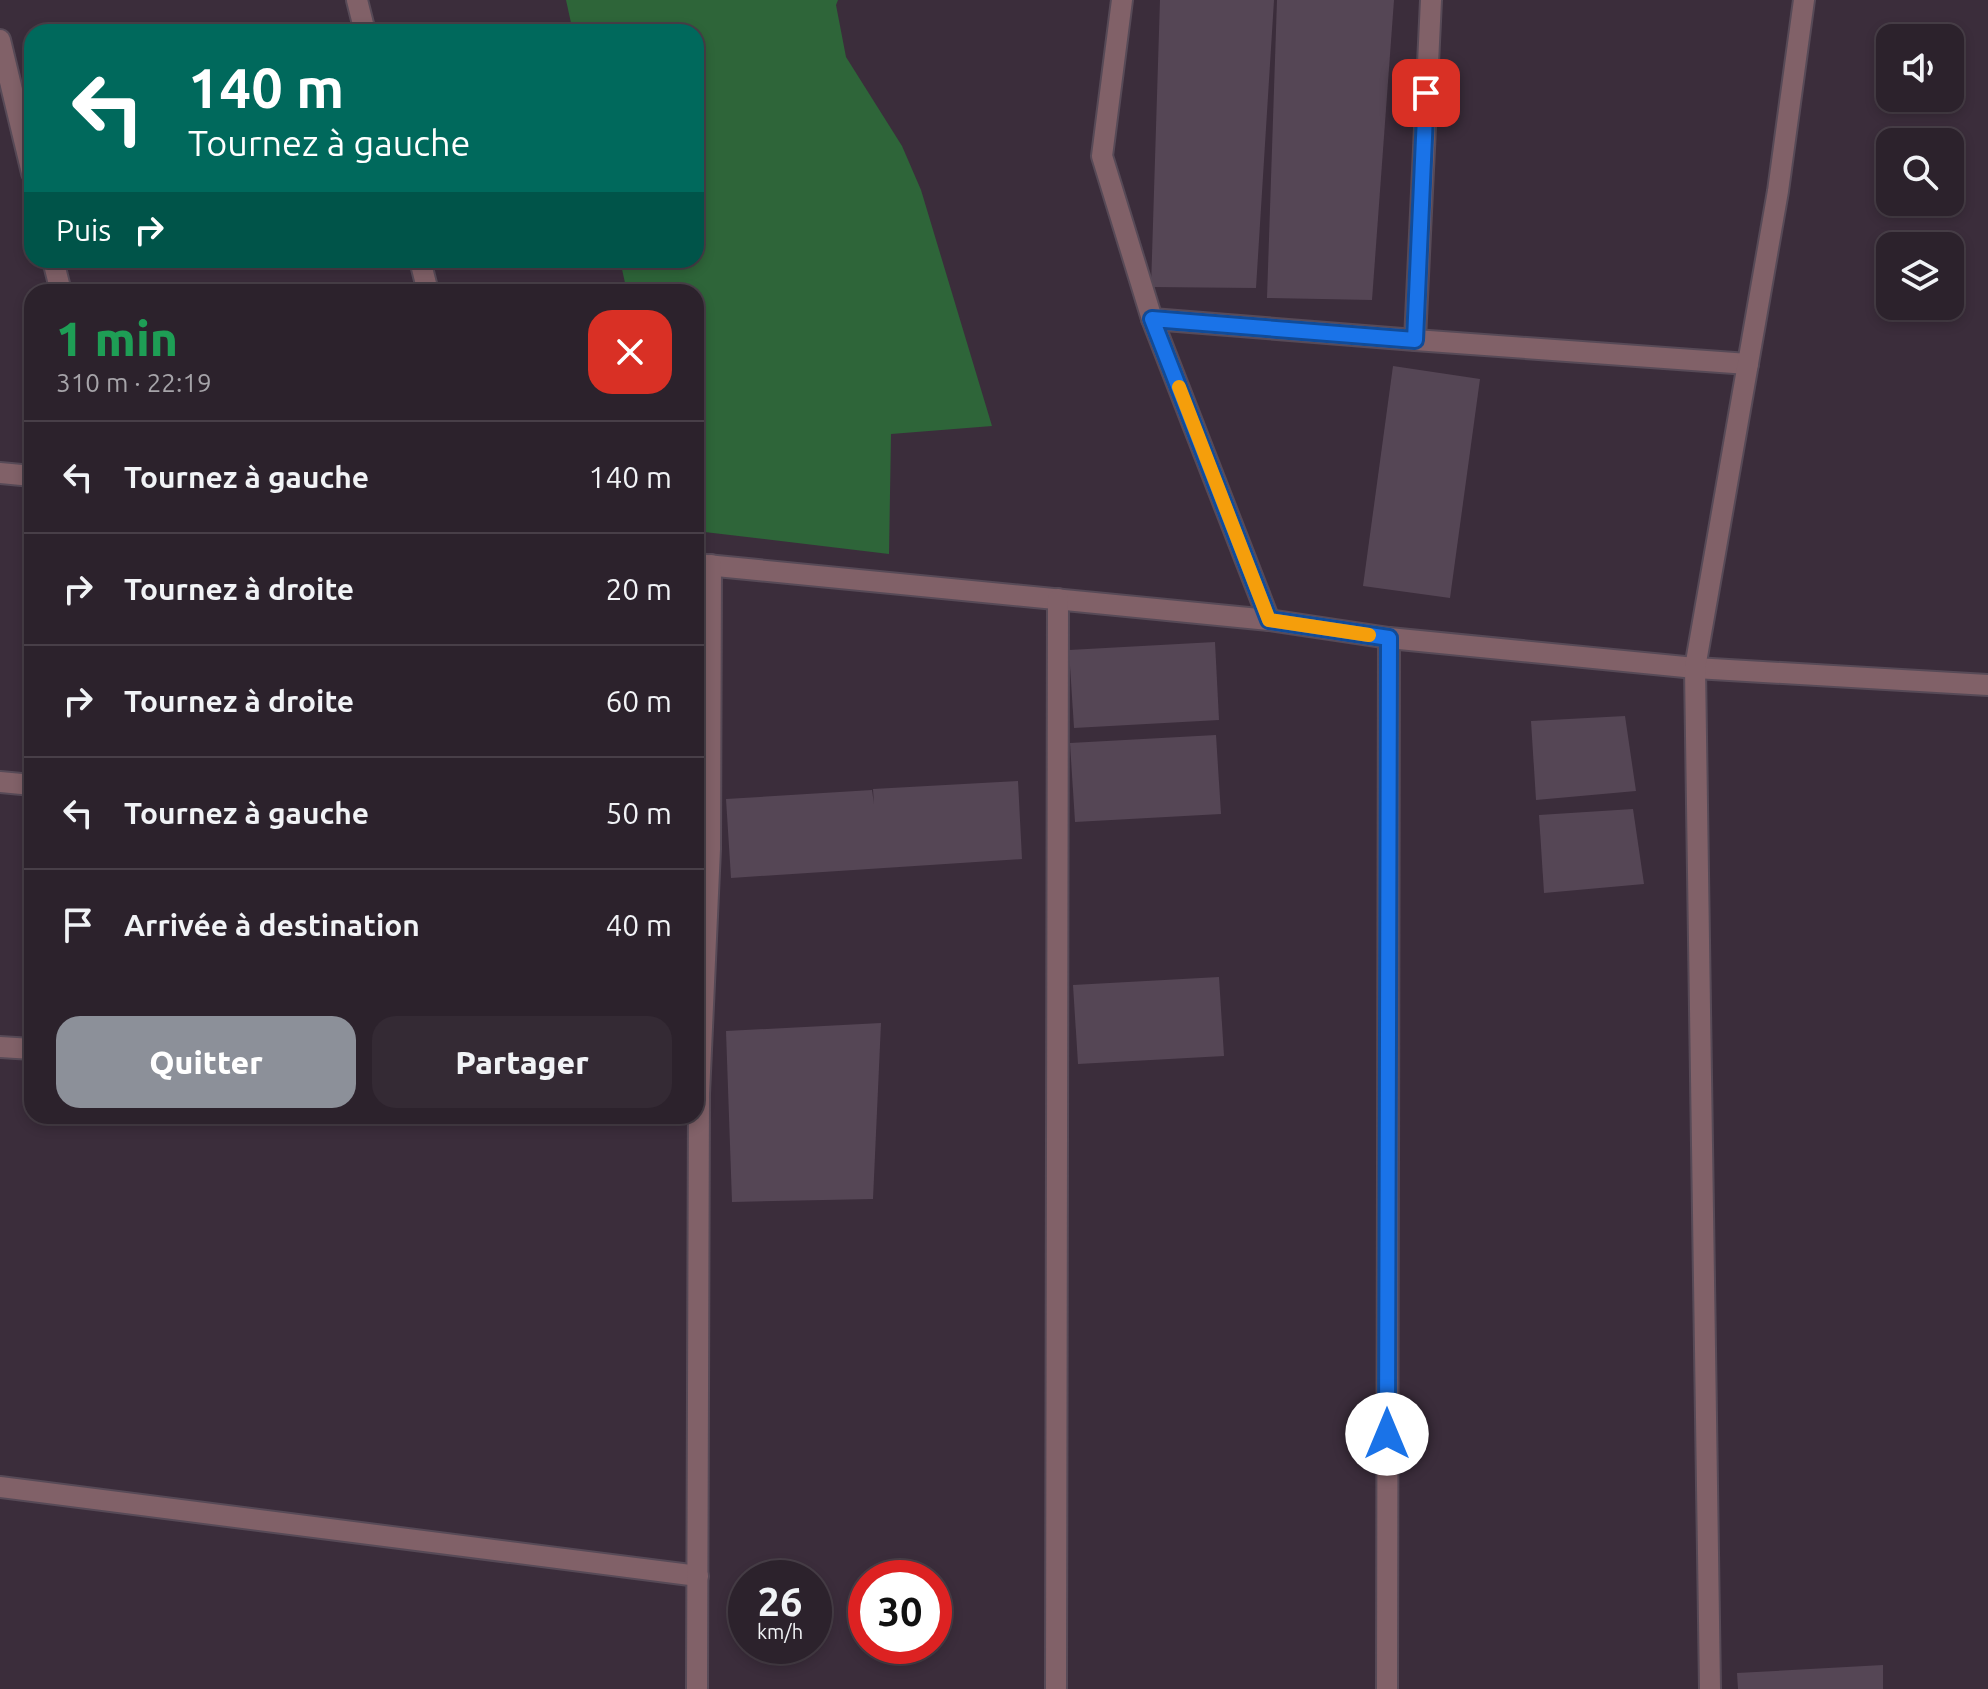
<!DOCTYPE html>
<html lang="fr">
<meta charset="utf-8">
<style>
body{margin:0;font-family:Ubuntu,sans-serif;background:#342a34;color:#f1f3f6;height:100vh;display:flex;flex-direction:column;font-size:30px;white-space:nowrap}
*{box-sizing:border-box;margin:0}
p{font-size:26px;color:#a6a4a9}
.icon{flex:none;width:44px;height:44px;fill:none;stroke:currentColor;stroke-width:2;stroke-linecap:round;stroke-linejoin:round}
.map{position:relative;flex:1;overflow:hidden}
.sheet{position:absolute;left:24px;top:284px;width:680px;height:840px;display:flex;flex-direction:column;background:#2c222c;border-radius:24px;box-shadow:0 4px 12px #0003,0 0 0 2px #483f48}
.sheet>*{flex:none}
.top-card{position:absolute;left:24px;top:24px;width:680px;height:244px;border-radius:24px;box-shadow:0 4px 12px #0003,0 0 0 2px #483f48;background:#00695c;color:#fff;overflow:hidden}
.fabs{position:absolute;left:1876px;top:24px;display:grid;gap:16px}
.fabs a{display:grid;place-items:center;width:88px;height:88px;border-radius:16px;background:#2c222c;box-shadow:0 4px 12px #0003,0 0 0 2px #483f48;font-size:40px}
.speed{position:absolute;left:728px;top:1560px;display:flex;gap:16px;font-size:40px;font-weight:700;text-align:center}
.speed>*{display:grid;place-content:center;width:104px;height:104px;border-radius:50%;background:#2c222c;box-shadow:0 4px 12px #0003,0 0 0 2px #483f48;line-height:1}
.speed small{font-size:20px;font-weight:400}
.speed .limit{border:12px solid #d22;background:#fff;color:#111}
.pin{position:absolute;display:grid;place-items:center;width:68px;height:68px;color:#fff;margin:-34px;border-radius:16px;box-shadow:0 4px 12px #0006}
.me{position:absolute;width:88px;margin:-44px;rotate:0deg;stroke-linejoin:round;filter:drop-shadow(0 0 6px #0008)}
.turn{display:flex;align-items:center;gap:28px;height:168px;padding:0 32px;font-size:36px}
.turn .icon{width:104px;height:104px;stroke-width:2.5}
.turn b{display:block;font-size:56px;line-height:68px}
.then{display:flex;align-items:center;height:76px;padding:0 32px;background:#0003;gap:16px;font-size:30px}
.round{display:grid;place-items:center;flex:none;width:84px;height:84px;border-radius:24px;background:#342a34}
.overview{display:flex;align-items:center;justify-content:space-between;height:136px;padding:0 32px}
h1{font-size:48px;font-weight:800;line-height:60px;color:#1e9e55}
.button{display:flex;gap:16px;margin-top:auto;padding:16px 32px}
.button a{flex:1;height:92px;border-radius:24px;background:#8c9099;color:#fff;font-size:32px;font-weight:800;line-height:92px;text-align:center}
.button a+a{background:#342a34;color:#f1f3f6}
ul{padding:0;list-style:none}
li{display:flex;align-items:center;gap:24px;height:112px;padding:0 32px;border-top:2px solid #483f48}
li div{flex:1}
li b{display:block;font-size:30px}
li em{font-style:normal}
.map>svg:first-child{display:block}
</style>
<div class="map">
<svg width="1988" height="1689" viewBox="0 0 1988 1689">
<rect width="100%" height="100%" fill="#3b2d3b"/>
<path fill="#2e6539" d="M566,0H838L836,5L846,57L902,146L921,190L992,426L891,434L889,554L696,531V292H627L620,260H696V32H573Z"/>
<g fill="#554655">
<path d="M1160,0H1274L1256,288L1151,287Z"/>
<path d="M1277,0H1394L1372,300L1267,298Z"/>
<path d="M1393,366L1480,379L1450,598L1363,586Z"/>
<path d="M1215,642L1219,720L1074,728L1069,650Z"/>
<path d="M1625,716L1636,791L1536,800L1531,721Z"/>
<path d="M1216,735L1221,814L1075,822L1070,743Z"/>
<path d="M1018,781L1022,859L731,878L726,799L872,790L874,804L873,789Z"/>
<path d="M1633,809L1644,884L1544,893L1539,815Z"/>
<path d="M1219,977L1224,1056L1078,1064L1073,985Z"/>
<path d="M881,1023L873,1199L732,1202L726,1031Z"/>
<path d="M1883,1665V1689H1738L1737,1673Z"/>
</g>
<g fill="none" stroke-linecap="round" stroke-linejoin="round">
<g stroke="#574a57" stroke-width="24">
<g id="minor">
<path d="M357,0L365,32"/>
<path d="M1122,0L1102,156L1152,319L1269,620"/>
<path d="M0,40L32,173"/>
<path d="M53,260L61,292"/>
<path d="M420,260L428,292"/>
<path d="M1152,319L1415,340L1748,364"/>
<path d="M1415,340L1431,0"/>
<path d="M0,473L32,476"/>
<path d="M696,564L1269,620L1389,638L1695,668L1988,685"/>
<path d="M0,782L32,785"/>
<path d="M0,1047L32,1049"/>
<path d="M0,1487L698,1576"/>
<path d="M697,1689L699,1094L710,849L711,565"/>
<path d="M1056,1689L1058,599"/>
<path d="M1387,1689L1389,638"/>
<path d="M1710,1689L1695,668L1778,191L1804,0"/>
</g>
</g>
<use href="#minor" stroke="#816168" stroke-width="20"/>
</g>
<g fill="none" stroke-linecap="round" stroke-linejoin="round">
<g stroke="#114b97" stroke-width="20">
<path id="route" d="M1387,1434L1389,638L1269,620L1152,319L1415,340L1426,93"/>
</g>
<use href="#route" stroke="#1a73e8" stroke-width="14"/>
<path stroke="#f59e0b" stroke-width="14" d="M1179,387L1269,620L1369,635"/>
</g>
</svg>
<div class="fabs">
<a><svg class="icon" aria-label="sound" viewBox="0 0 24 24"><path d="M4 9h4l5-4v14l-5-4H4zM17 9q2 3 0 6"/></svg></a>
<a><svg class="icon" aria-label="search" viewBox="0 0 24 24"><circle cx="10" cy="10" r="6"/><path d="M15 15l6 6"/></svg></a>
<a><svg class="icon" aria-label="layers" viewBox="0 0 24 24"><path d="M12 4l9 5-9 5-9-5zM3 14l9 5 9-5"/></svg></a>
</div>
<div class="speed"><div>26<small>km/h</small></div><div class="limit">30</div></div>
<div class="pin" style="left:1426px;top:93px;background:#d93025"><svg class="icon" aria-label="arrive" viewBox="0 0 24 24"><path d="M6 21V4h12l-3 4 3 4H6"/></svg></div>
<svg class="me" style="left:1387px;top:1434px" viewBox="-20 -20 40 40"><circle r="19" fill="#fff"/><path d="M0-13L10 11 0 6-10 11z" fill="#1a73e8"/></svg>
<div class="top-card">
<div class="turn"><svg class="icon" aria-label="left" viewBox="0 0 24 24"><path d="M17 20v-9H6M10 6l-5 5 5 5"/></svg><div><b>140 m</b>Tournez à gauche</div></div>
<div class="then">Puis<svg class="icon" aria-label="right" viewBox="0 0 24 24"><path d="M7 20v-9h11M14 6l5 5-5 5"/></svg></div>
</div>
<section class="sheet">
<div class="overview"><div><h1>1 min</h1><p>310 m · 22:19</p></div><a class="round" style="background:#d93025;color:#fff"><svg class="icon" aria-label="close" viewBox="0 0 24 24"><path d="M6 6l12 12M18 6L6 18"/></svg></a></div>
<ul>
<li><svg class="icon" aria-label="left" viewBox="0 0 24 24"><path d="M17 20v-9H6M10 6l-5 5 5 5"/></svg><div><b>Tournez à gauche</b></div><em>140 m</em></li>
<li><svg class="icon" aria-label="right" viewBox="0 0 24 24"><path d="M7 20v-9h11M14 6l5 5-5 5"/></svg><div><b>Tournez à droite</b></div><em>20 m</em></li>
<li><svg class="icon" aria-label="right" viewBox="0 0 24 24"><path d="M7 20v-9h11M14 6l5 5-5 5"/></svg><div><b>Tournez à droite</b></div><em>60 m</em></li>
<li><svg class="icon" aria-label="left" viewBox="0 0 24 24"><path d="M17 20v-9H6M10 6l-5 5 5 5"/></svg><div><b>Tournez à gauche</b></div><em>50 m</em></li>
<li><svg class="icon" aria-label="arrive" viewBox="0 0 24 24"><path d="M6 21V4h12l-3 4 3 4H6"/></svg><div><b>Arrivée à destination</b></div><em>40 m</em></li>
</ul>
<div class="button"><a>Quitter</a><a>Partager</a></div>
</section>
</div>
